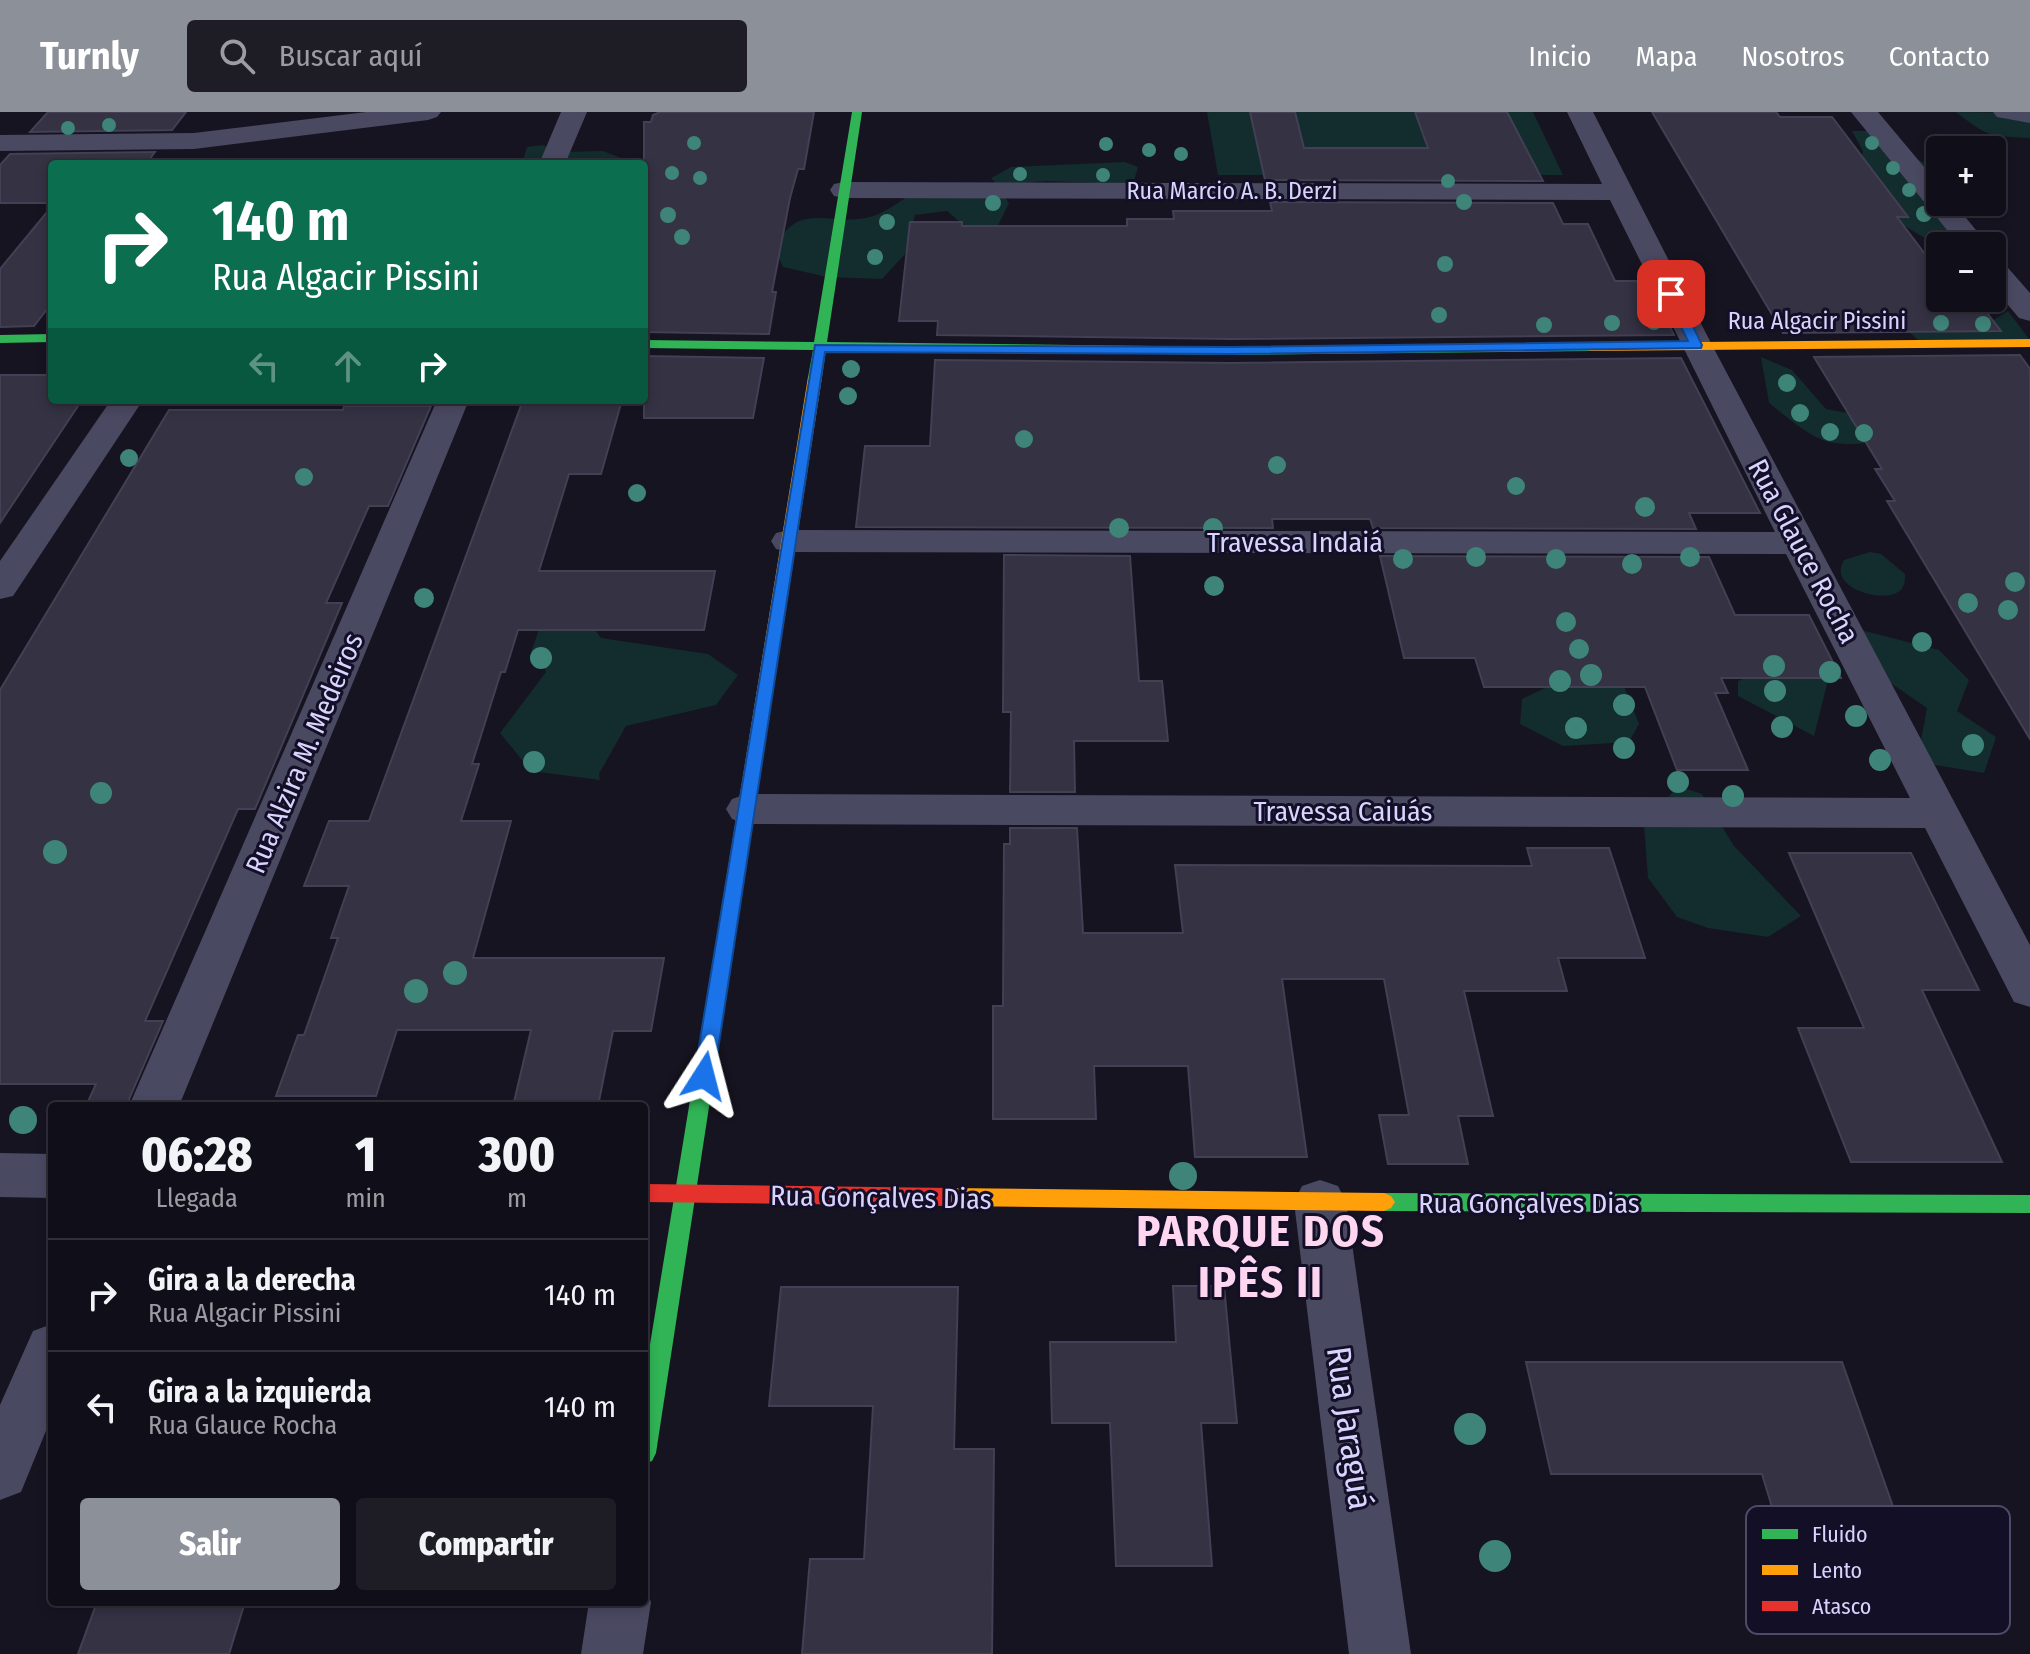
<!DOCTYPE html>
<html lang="es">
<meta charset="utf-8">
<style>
body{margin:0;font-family:"Fira Sans Condensed",sans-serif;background:#1e1d26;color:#f1f3f6;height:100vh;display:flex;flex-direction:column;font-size:30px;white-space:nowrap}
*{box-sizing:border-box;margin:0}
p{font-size:26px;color:#9c9ca2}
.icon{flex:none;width:44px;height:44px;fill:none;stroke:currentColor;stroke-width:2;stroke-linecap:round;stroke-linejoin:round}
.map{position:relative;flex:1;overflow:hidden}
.details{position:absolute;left:48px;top:990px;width:600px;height:504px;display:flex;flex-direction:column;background:#100f19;border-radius:8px;box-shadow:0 4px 12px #0003,0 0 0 2px #302f38}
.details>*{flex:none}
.guide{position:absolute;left:48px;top:48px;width:600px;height:244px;border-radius:8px;box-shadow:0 4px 12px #0003,0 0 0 2px #302f38;background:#0b6e4f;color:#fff;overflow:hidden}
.controls{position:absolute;left:1926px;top:24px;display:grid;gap:16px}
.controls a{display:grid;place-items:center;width:80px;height:80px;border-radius:8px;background:#100f19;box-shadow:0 4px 12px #0003,0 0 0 2px #302f38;font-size:40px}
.pin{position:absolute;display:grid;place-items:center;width:68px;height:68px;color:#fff;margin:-34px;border-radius:16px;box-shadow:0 4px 12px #0006}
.me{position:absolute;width:88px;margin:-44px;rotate:9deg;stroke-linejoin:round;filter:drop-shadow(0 0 6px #0008)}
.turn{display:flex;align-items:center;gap:28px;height:168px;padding:0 32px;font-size:36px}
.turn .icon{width:104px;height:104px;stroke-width:2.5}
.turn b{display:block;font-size:56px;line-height:68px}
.lanes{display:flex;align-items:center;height:76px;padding:0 32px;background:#0003;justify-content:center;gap:40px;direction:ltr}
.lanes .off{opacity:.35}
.eta{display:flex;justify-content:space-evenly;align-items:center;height:136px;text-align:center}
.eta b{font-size:48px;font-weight:800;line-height:56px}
.button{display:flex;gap:16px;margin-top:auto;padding:16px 32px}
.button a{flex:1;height:92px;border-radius:8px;background:#8c9099;color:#fff;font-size:32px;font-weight:800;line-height:92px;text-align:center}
.button a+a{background:#1e1d26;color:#f1f3f6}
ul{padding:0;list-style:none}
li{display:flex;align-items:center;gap:24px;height:112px;padding:0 32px;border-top:2px solid #302f38}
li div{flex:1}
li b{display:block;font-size:30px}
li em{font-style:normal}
header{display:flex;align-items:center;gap:48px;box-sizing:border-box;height:112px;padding:0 40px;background:#8c9099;color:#fff}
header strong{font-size:38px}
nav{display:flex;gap:44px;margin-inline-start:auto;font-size:28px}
.search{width:560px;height:72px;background:#1e1d26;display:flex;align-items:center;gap:20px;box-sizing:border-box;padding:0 28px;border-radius:8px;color:#9c9ca2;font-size:30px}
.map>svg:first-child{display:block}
</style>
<header>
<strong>Turnly</strong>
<div class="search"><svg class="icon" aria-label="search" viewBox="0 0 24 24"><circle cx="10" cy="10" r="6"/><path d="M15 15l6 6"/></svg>Buscar aquí</div>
<nav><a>Inicio</a><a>Mapa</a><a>Nosotros</a><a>Contacto</a></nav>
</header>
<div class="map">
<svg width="2030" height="1542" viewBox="0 0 2030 1542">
<rect width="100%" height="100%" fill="#161421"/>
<g fill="#132c2d">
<path d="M1207,0H1533L1563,63H1218Z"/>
<path d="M1956,0L2030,1V26C1989,24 1988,25 1956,0Z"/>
<path d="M1852,19H1868L1940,60V90H1953L1959,127L1923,125L1900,111L1859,52L1863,39Z"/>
<path d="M542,33L564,40L603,39L637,52H522L527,35Z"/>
<path d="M1125,50L1138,55L1134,69L1119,72L1047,69L998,73L991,66L1011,55Z"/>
<path d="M912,82L1004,84L1009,91L988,134L947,99L915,103L905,142L882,167L827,165L783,155L775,138C796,85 833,117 873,104C886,100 900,89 912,82Z"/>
<path d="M2008,199L2029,227L1918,228L1908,219L1984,214Z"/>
<path d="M1761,245L1792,258L1826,297L1858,303L1900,328C1827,335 1827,338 1769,291Z"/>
<path d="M1870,440L1881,442L1905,462C1905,467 1905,471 1903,475C1893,495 1825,478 1844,448Z"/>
<path d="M576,492L601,526L708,542L738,563L716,593L626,614L599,662L600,668L531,659L500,621L546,560L541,546L531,540L541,512Z"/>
<path d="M1857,517L1939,538L1969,568L1957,599L1996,625L1984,661L1917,650L1927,596L1866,554Z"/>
<path d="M1605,527L1639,612L1629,630L1563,634L1520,612L1522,587L1560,569Z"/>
<path d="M1774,554L1830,560L1814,624L1738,584V569Z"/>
<path d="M1678,674L1702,682L1734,734L1801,804L1768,825L1708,816L1677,805L1648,766L1644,713Z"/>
</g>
<g fill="#343243" stroke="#433f54" stroke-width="2">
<path d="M48,0H186L172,18L30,20Z"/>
<path d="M660,0H814L804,57H798L790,86L772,180H776L769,222L644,220V10H651L653,3Z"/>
<path d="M1250,0H1295L1304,36H1428L1415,0H1507L1543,69L1265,68Z"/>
<path d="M1652,0H1776L1780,5H1832L1908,105H1897L1940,162V186H1958L1966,197H1984L2001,219L1783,221Z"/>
<path d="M155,40L146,52H52V91H0V53L10,42Z"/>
<path d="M1270,90L1553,91L1563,112H1588L1615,169H1647L1674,223L1231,227L937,223L938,209H899L910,110H962V114H1127V107H1174L1173,99H1272Z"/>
<path d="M52,94L51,192L34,214L0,215V157Z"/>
<path d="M2020,243L2030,257V627L1887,389H1895L1875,357H1882L1814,245Z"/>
<path d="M644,244L764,246L753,306H644Z"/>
<path d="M1681,246L1760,401H1689L1696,417L1373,416L1370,407H1272L1273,416L856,415L865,334H930L935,248L1231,251Z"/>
<path d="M0,263H52V288H82L0,411Z"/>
<path d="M523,288H622L601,362H569L539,459H715L704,518H518L505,560H501L472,652H479L461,709H511L473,846H664L651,919H613L598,994H513L531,918H397L376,984H276L298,923H304L338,826H331L349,774H304L329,709H369Z"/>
<path d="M344,294H431L388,394H369L326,491H342L255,697H238L145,909H163L126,994H86L96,972H0V578L169,298H343Z"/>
<path d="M1004,443L1130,444L1139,569H1162L1168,629H1074L1075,680H1010L1011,600H1003Z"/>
<path d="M1380,444L1709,445L1735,503H1809L1841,566H1721L1728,581H1715L1748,658H1677L1645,575H1484L1475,546H1404Z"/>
<path d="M1010,716H1077L1083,821H1183L1175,753L1532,754L1527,736H1609L1645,846H1558L1567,879H1464L1493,1004H1458L1468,1052H1388L1379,1003H1409L1384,867H1282L1307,1045H1195L1188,954H1094L1096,1007H993V894H1003L1004,732H1010Z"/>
<path d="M1789,741H1911L1979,878H1922L2002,1050H1851L1798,916H1864Z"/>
<path d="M1173,1174H1224L1237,1311H1201L1212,1454H1116L1110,1311H1052L1050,1230H1176Z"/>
<path d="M781,1175H958L954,1337H994L992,1542H802L810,1447H864L873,1294H769Z"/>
<path d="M1526,1250H1842L1920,1471H1795L1762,1362H1551Z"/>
<path d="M97,1490H245L229,1542H78Z"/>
</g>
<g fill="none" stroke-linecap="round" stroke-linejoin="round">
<g fill="#4a4962" fill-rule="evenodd">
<path d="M366,0H441L437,5L428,8L194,37L0,39V23L194,21Z"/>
<path d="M561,0H587L565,52H539Z"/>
<path d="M1567,0H1593L1712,233L2030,833V895L2014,890L1925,716L747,712L732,707L726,697L732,687L747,682L1910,686L1786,442L789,440L776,437L771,429L776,421L789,418L1775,420L1610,88L844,86L834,84L830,78L834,72L844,70L1602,72Z"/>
<path d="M1851,0H1878L1940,74V90H1953L1989,134H1960Z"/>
<path d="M1993,0H2030V11L1997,5Z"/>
<path d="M1992,146L2002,149L2030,181V209L2019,206L1992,174Z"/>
<path d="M111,288H143L13,484L0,487V449Z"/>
<path d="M437,288H469L179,994H129Z"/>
<path d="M0,1041L52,1042V1086L0,1085Z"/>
<path d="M1320,1068L1338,1074L1346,1090L1411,1542H1349L1294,1090L1302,1074Z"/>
<path d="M52,1212V1304L21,1380L0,1388V1293L33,1219Z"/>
<path d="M644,1474L651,1490L643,1542H581L589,1490H644Z"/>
</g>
<g fill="#30b455" fill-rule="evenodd">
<path d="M852,0H862L827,230L1231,235L1589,231L1595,235L1589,239L1231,243L826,238L822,265L815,269L808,265L813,238L644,236V228L814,230Z"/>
<path d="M52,222V230L0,231V223Z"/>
<path d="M730,792L736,794L739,799L656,1341L652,1349L644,1352V1269L721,799L724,794Z"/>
<path d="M1384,1081L2030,1083V1101L1384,1099L1377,1096L1373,1090L1377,1084Z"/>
</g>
<g fill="#ff9f0a" fill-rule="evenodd">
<path d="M2030,227V235L1589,239L1583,235L1589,231Z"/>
<path d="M815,261L822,265L739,799L736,804H724L721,799L808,265Z"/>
<path d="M951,1076L1384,1081L1391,1084L1395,1090L1391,1096L1384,1099L951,1094L944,1091L940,1085L944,1079Z"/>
</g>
<path fill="#e5322d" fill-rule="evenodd" d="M644,1072L951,1076L958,1079L962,1085L958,1091L951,1094L644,1090Z"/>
</g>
<g fill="#3e8478">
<circle cx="109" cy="13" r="7"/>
<circle cx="68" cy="16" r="7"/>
<circle cx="694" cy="31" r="7"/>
<circle cx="1872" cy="31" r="7"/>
<circle cx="1106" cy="32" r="7"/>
<circle cx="1149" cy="38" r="7"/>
<circle cx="1181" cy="42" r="7"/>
<circle cx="1893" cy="56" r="7"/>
<circle cx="672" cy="61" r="7"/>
<circle cx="1020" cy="62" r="7"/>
<circle cx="1103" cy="63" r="7"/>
<circle cx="700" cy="66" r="7"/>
<circle cx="1448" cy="69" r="7"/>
<circle cx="1909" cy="78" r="7"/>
<circle cx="1464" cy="90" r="8"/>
<circle cx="993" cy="91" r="8"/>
<circle cx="1924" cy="102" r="8"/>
<circle cx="668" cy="103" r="8"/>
<circle cx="887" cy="110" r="8"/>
<circle cx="682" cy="125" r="8"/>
<circle cx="875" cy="145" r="8"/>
<circle cx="1445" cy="152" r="8"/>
<circle cx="1439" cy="203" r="8"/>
<circle cx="1654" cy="210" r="8"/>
<circle cx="1612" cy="211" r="8"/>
<circle cx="1941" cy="211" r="8"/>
<circle cx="1983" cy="212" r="8"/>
<circle cx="1544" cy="213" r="8"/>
<circle cx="851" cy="257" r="9"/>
<circle cx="1787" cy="271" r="9"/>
<circle cx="848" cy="284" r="9"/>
<circle cx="1800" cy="301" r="9"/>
<circle cx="1830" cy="320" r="9"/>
<circle cx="1864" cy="321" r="9"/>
<circle cx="1024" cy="327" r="9"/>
<circle cx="129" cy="346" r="9"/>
<circle cx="1277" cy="353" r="9"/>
<circle cx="304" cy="365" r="9"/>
<circle cx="1516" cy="374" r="9"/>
<circle cx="637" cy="381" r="9"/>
<circle cx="1645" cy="395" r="10"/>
<circle cx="1119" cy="416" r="10"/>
<circle cx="1213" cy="416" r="10"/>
<circle cx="1476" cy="445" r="10"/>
<circle cx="1690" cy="445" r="10"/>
<circle cx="1403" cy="447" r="10"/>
<circle cx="1556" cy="447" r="10"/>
<circle cx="1632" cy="452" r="10"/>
<circle cx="2015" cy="470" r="10"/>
<circle cx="1214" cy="474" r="10"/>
<circle cx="424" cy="486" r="10"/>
<circle cx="1968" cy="491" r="10"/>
<circle cx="2008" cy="498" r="10"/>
<circle cx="1566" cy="510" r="10"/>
<circle cx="1922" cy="530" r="10"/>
<circle cx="1579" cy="537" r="10"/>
<circle cx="541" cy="546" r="11"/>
<circle cx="1774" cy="554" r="11"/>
<circle cx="1830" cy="560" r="11"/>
<circle cx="1591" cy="563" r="11"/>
<circle cx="1560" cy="569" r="11"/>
<circle cx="1775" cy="579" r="11"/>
<circle cx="1624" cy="593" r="11"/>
<circle cx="1856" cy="604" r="11"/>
<circle cx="1782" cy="615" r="11"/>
<circle cx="1576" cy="616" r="11"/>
<circle cx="1973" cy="633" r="11"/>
<circle cx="1624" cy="636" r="11"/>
<circle cx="1880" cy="648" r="11"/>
<circle cx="534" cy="650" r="11"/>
<circle cx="1678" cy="670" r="11"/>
<circle cx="101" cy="681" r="11"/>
<circle cx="1733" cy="684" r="11"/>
<circle cx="55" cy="740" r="12"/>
<circle cx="455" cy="861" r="12"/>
<circle cx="416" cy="879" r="12"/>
<circle cx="23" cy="1008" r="14"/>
<circle cx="1183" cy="1064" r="14"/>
<circle cx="1470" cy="1317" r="16"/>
<circle cx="1495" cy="1444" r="16"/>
</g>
<path fill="#1a73e8" stroke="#114b97" stroke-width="2" d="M1671,178L1677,182L1702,233L1701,236L1231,242L825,240L714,964L711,970H697L694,964L815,233L1231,235L1688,229L1665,182Z"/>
<g text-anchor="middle" stroke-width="6" stroke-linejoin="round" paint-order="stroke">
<g font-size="24" fill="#d9d4ff" stroke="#130f26">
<text x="1232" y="87">Rua Marcio A. B. Derzi</text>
<text x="1817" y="217">Rua Algacir Pissini</text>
</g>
<g font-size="28" fill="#d9d4ff" stroke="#130f26">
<text x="1295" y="440">Travessa Indaiá</text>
<text transform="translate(1804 439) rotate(62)" y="10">Rua Glauce Rocha</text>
<text transform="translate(304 641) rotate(-67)" y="10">Rua Alzira M. Medeiros</text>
<text x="1343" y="709">Travessa Caiuás</text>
<text transform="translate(881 1085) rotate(1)" y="10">Rua Gonçalves Dias</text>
<text x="1529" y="1101">Rua Gonçalves Dias</text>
</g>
<g font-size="34" fill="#d9d4ff" stroke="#130f26">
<text transform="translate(1350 1316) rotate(82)" y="12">Rua Jaraguá</text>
</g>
<g font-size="44" font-weight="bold" letter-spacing="2" fill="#ffd6f0" stroke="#130f26">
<text x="1261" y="1134">PARQUE DOS<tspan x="1261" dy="51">IPÊS II</tspan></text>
</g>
</g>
<rect x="1746" y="1394" width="264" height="128" rx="12" fill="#130f26" stroke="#4e4a67" stroke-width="2"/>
<rect x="1762" y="1417" width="36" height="10" fill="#30b455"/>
<rect x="1762" y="1453" width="36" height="10" fill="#ff9f0a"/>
<rect x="1762" y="1489" width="36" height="10" fill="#e5322d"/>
<g font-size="22" fill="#d9d4ff">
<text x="1812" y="1430">Fluido</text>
<text x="1812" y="1466">Lento</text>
<text x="1812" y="1502">Atasco</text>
</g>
</svg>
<div class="controls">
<a>+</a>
<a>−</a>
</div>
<div class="pin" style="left:1671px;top:182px;background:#d93025"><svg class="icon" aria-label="arrive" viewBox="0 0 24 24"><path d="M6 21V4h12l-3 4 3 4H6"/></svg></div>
<svg class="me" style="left:704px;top:964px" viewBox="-20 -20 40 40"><path d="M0-17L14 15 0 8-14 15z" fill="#1a73e8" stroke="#fff" stroke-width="4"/></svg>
<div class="guide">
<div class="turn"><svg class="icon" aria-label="right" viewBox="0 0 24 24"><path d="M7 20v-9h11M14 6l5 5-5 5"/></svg><div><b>140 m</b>Rua Algacir Pissini</div></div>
<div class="lanes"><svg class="icon off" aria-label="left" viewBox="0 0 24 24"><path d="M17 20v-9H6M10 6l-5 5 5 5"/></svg><svg class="icon off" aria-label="ahead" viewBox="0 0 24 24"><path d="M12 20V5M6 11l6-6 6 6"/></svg><svg class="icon" aria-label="right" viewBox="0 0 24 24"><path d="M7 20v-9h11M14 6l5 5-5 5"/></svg></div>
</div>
<section class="details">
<div class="eta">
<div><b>06:28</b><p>Llegada</p></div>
<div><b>1</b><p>min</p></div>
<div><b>300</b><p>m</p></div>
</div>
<ul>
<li><svg class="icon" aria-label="right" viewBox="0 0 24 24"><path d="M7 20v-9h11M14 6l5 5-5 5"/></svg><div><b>Gira a la derecha</b><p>Rua Algacir Pissini</p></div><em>140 m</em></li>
<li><svg class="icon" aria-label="left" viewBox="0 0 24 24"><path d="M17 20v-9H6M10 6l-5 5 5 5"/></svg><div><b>Gira a la izquierda</b><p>Rua Glauce Rocha</p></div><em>140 m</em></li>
</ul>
<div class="button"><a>Salir</a><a>Compartir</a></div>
</section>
</div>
